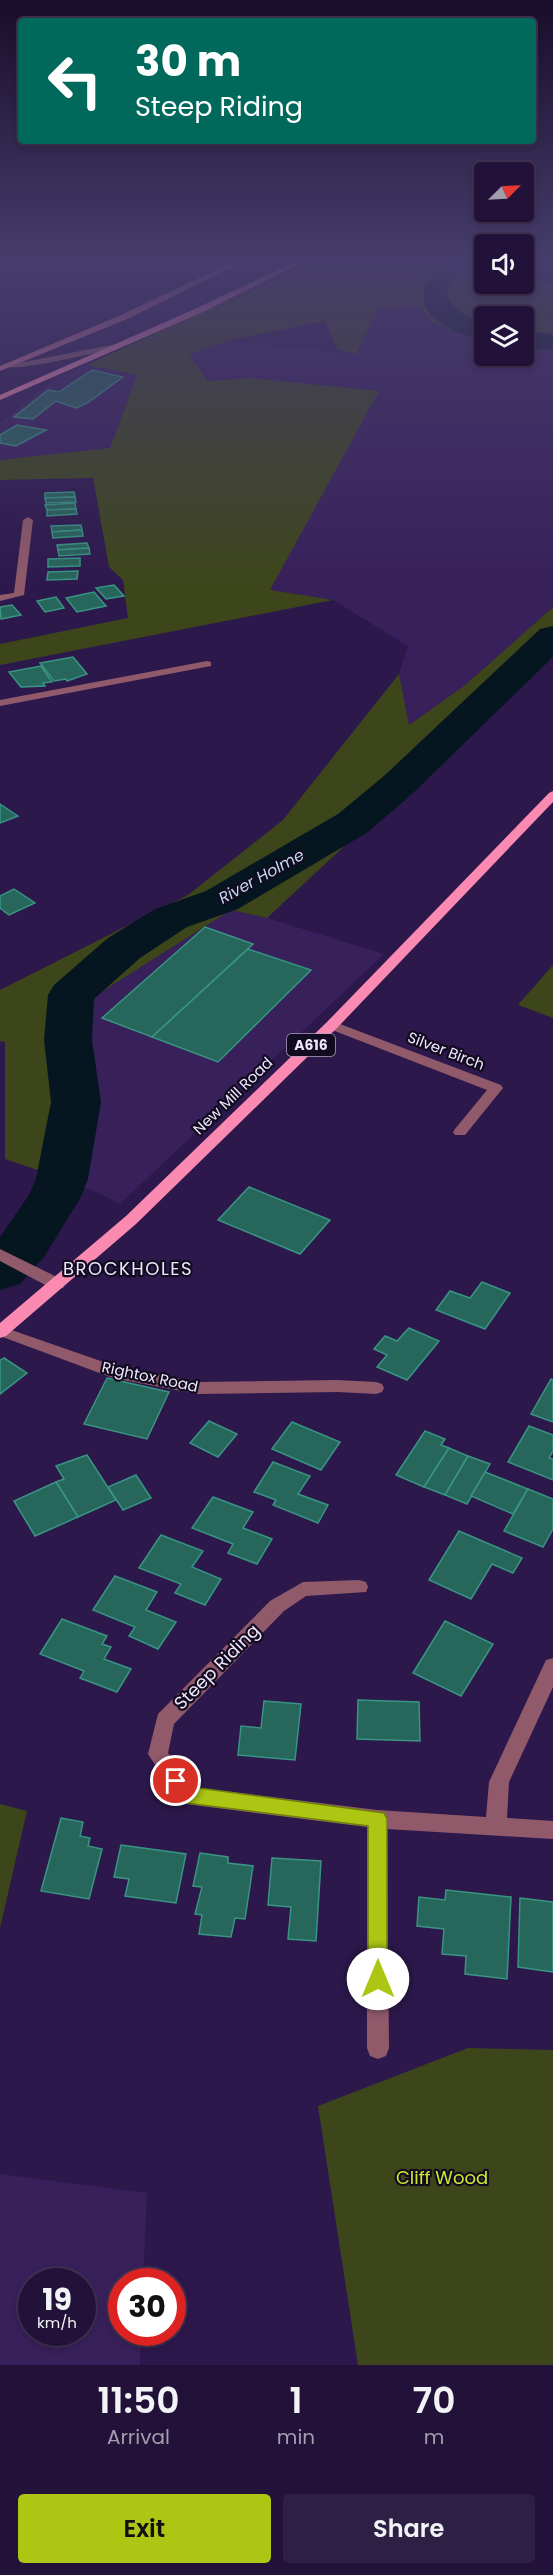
<!DOCTYPE html>
<style>
body{margin:0;font-family:Poppins,sans-serif;background:#2e2044;color:#f1f3f6;height:100vh;display:flex;flex-direction:column;font-size:22px;white-space:nowrap}
*{box-sizing:border-box;margin:0}
p{font-size:20px;color:#a29eae}
.icon{flex:none;width:33px;height:33px;fill:none;stroke:currentColor;stroke-width:2;stroke-linecap:round;stroke-linejoin:round}
.map{position:relative;height:2365px;overflow:hidden}
.panel{display:flex;flex-direction:column;background:#221239;flex:1}
.panel>*{flex:none}
.banner{position:absolute;left:18px;top:18px;width:518px;height:126px;border-radius:6px;box-shadow:0 3px 9px #0003,0 0 0 2px #3f3253;background:#00695c;color:#fff;overflow:hidden}
.needle{width:39px;rotate:66deg}
.tools{position:absolute;left:474px;top:162px;display:grid;gap:12px}
.tools a{display:grid;place-items:center;width:60px;height:60px;border-radius:6px;background:#221239;box-shadow:0 3px 9px #0003,0 0 0 2px #3f3253;font-size:30px}
.speed{position:absolute;left:18px;top:2268px;display:flex;gap:12px;font-size:30px;font-weight:700;text-align:center}
.speed>*{display:grid;place-content:center;width:78px;height:78px;border-radius:50%;background:#221239;box-shadow:0 3px 9px #0003,0 0 0 2px #3f3253;line-height:1}
.speed small{font-size:15px;font-weight:400}
.speed .limit{border:9px solid #d22;background:#fff;color:#111}
.pin{position:absolute;display:grid;place-items:center;width:51px;height:51px;color:#fff;margin:-26px;border:3px solid #fff;border-radius:50%;box-shadow:0 2px 6px #0007}
.me{position:absolute;width:66px;margin:-33px;rotate:0deg;stroke-linejoin:round;filter:drop-shadow(0 0 4px #0008)}
.turn{display:flex;align-items:center;gap:21px;height:126px;padding:0 18px;font-size:27px}
.turn .icon{width:78px;height:78px;stroke-width:2.5}
.turn b{display:block;font-size:42px;line-height:51px}
.eta{display:flex;justify-content:space-evenly;align-items:center;height:102px;text-align:center}
.eta b{font-size:36px;font-weight:600;line-height:42px}
.cta{display:flex;gap:12px;margin-top:auto;padding:12px 18px}
.cta a{flex:1;height:69px;border-radius:6px;background:#acc613;color:#111;font-size:24px;font-weight:600;line-height:69px;text-align:center}
.cta a+a{background:#2e2044;color:#f1f3f6}
.map>svg:first-child{display:block}
</style>
<div class="map">
<svg width="553" height="2365" viewBox="0 0 553 2365">
<rect width="100%" height="100%" fill="#2d184c"/>
<g fill="#38205a" fill-rule="evenodd">
<path d="M476,258H484V278L454,275Z"/>
<path d="M524,258H553V284L524,281Z"/>
<path d="M419,306L433,323L484,337V356H524V346L553,350V607L464,686L409,725L399,674L408,646L333,600L269,591L250,378L208,381L188,355L226,341L356,354L379,308Z"/>
<path d="M87,365L137,375L110,448L0,460V423L57,377Z"/>
<path d="M231,910L267,918L384,954L120,1204L101,1194L55,1176L84,1003Z"/>
<path d="M0,2174L147,2193L143,2281L122,2282V2332L141,2333L140,2365H0ZM32,2282H82V2332H32Z"/>
</g>
<g fill="#3d461a">
<path d="M321,258H476L454,275L484,278V284H524V281L553,284V350L524,346V316H484V337L433,323L419,306L379,308L356,354L338,350L325,321L226,341L189,355L208,381L250,378L379,391L270,590L333,600L0,665V644L128,618L123,580L109,567L93,478L0,480V460L110,448L137,375L87,365Z"/>
<path d="M553,607V652L267,918L231,910L84,1003L55,1176L5,1159V1042L0,1041V990L188,895L283,820L399,674L409,725L464,686Z"/>
<path d="M553,965V1018L518,1005Z"/>
<path d="M0,1804L27,1811L0,1928Z"/>
<path d="M468,2048L553,2050V2365H358L318,2106Z"/>
</g>
<g fill="none" stroke-linecap="round" stroke-linejoin="round">
<g fill="#051621" fill-rule="evenodd">
<path d="M450,258H478C471,268 457,272 450,283C437,304 470,318 484,323V340C435,330 394,298 450,258Z"/>
<path d="M524,331L553,334V350L524,347Z"/>
<path d="M553,626V657L412,794L368,832L238,909L187,927L140,958L94,999L92,1040L101,1102L88,1179L81,1197L44,1257L20,1284L0,1290V1237L29,1195L36,1179L51,1102L44,1040L48,995L54,985L108,938L155,909L206,891L338,814L384,776L540,629Z"/>
</g>
</g>
<g fill="#27665a" stroke="#389584" stroke-width="1.5">
<path d="M92,370L123,377L87,403L76,408L56,401L33,419L14,417L48,390L59,392Z"/>
<path d="M17,425L46,430L16,446L0,443V435Z"/>
<path d="M74,492L75,497L45,498V493Z"/>
<path d="M75,497L76,502L46,503L45,498Z"/>
<path d="M75,503L76,509L47,510L45,505Z"/>
<path d="M76,509L77,514L47,516V510Z"/>
<path d="M81,525L82,530L52,532L51,526Z"/>
<path d="M82,530L83,536L53,538L52,532Z"/>
<path d="M87,543L89,548L58,550L57,545Z"/>
<path d="M89,548L90,554L59,556L58,550Z"/>
<path d="M80,558V566L48,567V559Z"/>
<path d="M78,571L77,579L47,580L48,572Z"/>
<path d="M114,585L124,596L106,599L96,588Z"/>
<path d="M94,592L106,606L77,612L66,598Z"/>
<path d="M56,597L64,608L45,612L37,601Z"/>
<path d="M12,605L21,615L1,619L0,607Z"/>
<path d="M73,657L87,674L67,681L66,679L54,681L40,663Z"/>
<path d="M41,666L52,682L43,683L45,686L21,687L9,672Z"/>
<path d="M0,804L18,816L0,823Z"/>
<path d="M14,889L35,903L9,915L0,908V896Z"/>
<path d="M205,927L253,944L152,1037L102,1018Z"/>
<path d="M248,949L311,970L218,1062L152,1037Z"/>
<path d="M249,1187L330,1220L300,1254L218,1220Z"/>
<path d="M482,1282L510,1293L485,1329L436,1310L450,1291L470,1298Z"/>
<path d="M409,1328L439,1341L407,1380L377,1367L387,1355L374,1349L385,1336L397,1341Z"/>
<path d="M4,1358L27,1373L0,1394V1360Z"/>
<path d="M107,1378L169,1392L147,1439L84,1424Z"/>
<path d="M551,1379L553,1380V1422L531,1414Z"/>
<path d="M209,1421L237,1434L218,1457L190,1443Z"/>
<path d="M292,1422L340,1442L321,1470L272,1449Z"/>
<path d="M529,1426L553,1435V1451L549,1458L553,1459V1480L508,1462Z"/>
<path d="M425,1431L445,1439L441,1445L449,1448L424,1487L396,1475Z"/>
<path d="M449,1448L468,1456L445,1495L424,1487Z"/>
<path d="M87,1455L116,1500L78,1517L56,1482L64,1479L56,1466Z"/>
<path d="M468,1456L490,1464L467,1504L445,1495Z"/>
<path d="M273,1462L310,1476L298,1494L328,1505L318,1523L273,1505L276,1500L254,1492Z"/>
<path d="M485,1472L528,1489L513,1514L471,1496Z"/>
<path d="M136,1475L151,1498L123,1510L108,1487Z"/>
<path d="M56,1482L78,1517L35,1536L14,1501Z"/>
<path d="M528,1489L553,1499V1529L543,1547L504,1531Z"/>
<path d="M213,1497L253,1512L243,1528L272,1539L257,1564L228,1553L233,1544L192,1528Z"/>
<path d="M459,1531L522,1558L513,1573L492,1564L471,1599L429,1580Z"/>
<path d="M161,1535L203,1551L192,1567L221,1579L205,1605L175,1593L181,1584L139,1568Z"/>
<path d="M115,1576L157,1592L146,1610L176,1622L158,1649L129,1636L135,1627L93,1610Z"/>
<path d="M62,1619L107,1636L102,1644L111,1647L104,1659L131,1669L117,1692L80,1678L84,1671L40,1654Z"/>
<path d="M445,1621L493,1644L461,1696L413,1673Z"/>
<path d="M358,1700L419,1702L420,1741L357,1739Z"/>
<path d="M264,1701L301,1704L295,1760L238,1755L241,1726L261,1728Z"/>
<path d="M61,1818L83,1822L80,1836L90,1838L88,1846L102,1849L89,1899L41,1891Z"/>
<path d="M121,1845L186,1854L176,1903L125,1896L129,1879L114,1877Z"/>
<path d="M200,1853L228,1857V1863L253,1866L245,1919L235,1918L231,1937L199,1934L202,1915L195,1914L202,1887L193,1886Z"/>
<path d="M272,1858L321,1861L316,1941L288,1939L291,1907L268,1905Z"/>
<path d="M446,1890L511,1897L507,1979L465,1974L466,1956L442,1954L444,1929L417,1926L419,1897L445,1900Z"/>
<path d="M520,1898L553,1902V1972L518,1967Z"/>
</g>
<g fill="none" stroke-linecap="round" stroke-linejoin="round">
<g fill="#905a6b" fill-rule="evenodd">
<path d="M116,344H119V348C100,351 15,373 4,366Z"/>
<path d="M28,517L33,520L24,595L0,601V595L14,593L23,520Z"/>
<path d="M207,661L211,662V666L0,706V700Z"/>
<path d="M332,1021L501,1085L503,1088L465,1135H455L453,1132L455,1129L487,1090L327,1028L325,1025Z"/>
<path d="M0,1249L63,1280L65,1284L63,1288H51L0,1261Z"/>
<path d="M0,1326L115,1366L197,1382L337,1380L376,1382L382,1384L384,1388L382,1392L376,1394L337,1392L197,1394L113,1378L0,1336Z"/>
<path d="M359,1580L366,1582L368,1587L366,1592L306,1596L284,1611L174,1724L168,1753L192,1787L377,1810L486,1817L489,1782L546,1660L553,1658V1687L509,1782L507,1818L553,1821V1839L387,1829L389,2048L386,2056L378,2059L370,2056L367,2048V1827L186,1804L179,1801L148,1754L158,1714L270,1601L303,1582Z"/>
</g>
<path fill="#cc7593" fill-rule="evenodd" d="M241,258H251L127,319L0,371V366L121,315Z"/>
<g fill="#fa8ab1" fill-rule="evenodd">
<path d="M303,258H312L203,312L0,400V395L197,308Z"/>
<path d="M553,791V802L337,1028L136,1224L6,1336L0,1338V1323L126,1216L327,1022L549,793Z"/>
</g>
</g>
<linearGradient id="sky" x2="0" y2="1"><stop stop-color="#190d2a"/><stop offset="0.44" stop-color="#463d6c"/><stop offset="1" stop-color="#463d6c" stop-opacity="0"/></linearGradient>
<rect width="553" height="589" fill="url(#sky)"/>
<path fill="#acc613" stroke="#70810c" stroke-width="1.5" d="M176,1773L183,1776L191,1787L384,1813L387,1819V1979L385,1986L378,1989L371,1986L368,1979V1826L186,1803L179,1801L167,1781L170,1776Z"/>
<g text-anchor="middle" stroke-width="4.5" stroke-linejoin="round" paint-order="stroke">
<rect fill="#120a20" stroke="#aba5b9" stroke-width="1.5" x="287" y="1034" width="48" height="22" rx="4.5"/>
<g font-size="14" font-weight="bold" fill="#ede7fb">
<text x="311" y="1050">A616</text>
</g>
<g font-size="15" fill="#ede7fb" stroke="#120a20">
<text transform="translate(446 1051) rotate(21)" y="5">Silver Birch</text>
<text transform="translate(233 1096) rotate(-44)" y="5">New Mill Road</text>
<text transform="translate(150 1377) rotate(12)" y="5">Rightox Road</text>
</g>
<g font-size="16" font-style="italic" fill="#bfdaee" stroke="#120a20">
<text transform="translate(261 876) rotate(-29)" y="6">River Holme</text>
</g>
<g font-size="18" letter-spacing="1.5" fill="#ede7fb" stroke="#120a20">
<text x="128" y="1275">BROCKHOLES</text>
</g>
<g font-size="18" fill="#ede7fb" stroke="#120a20">
<text transform="translate(217 1667) rotate(-45)" y="6">Steep Riding</text>
</g>
<g font-size="18" fill="#ccea2f" stroke="#120a20">
<text x="442" y="2184">Cliff Wood</text>
</g>
</g>
</svg>
<div class="tools">
<a><svg class="needle" viewBox="-14 -14 28 28"><path d="M0-13l5 13h-10z" fill="#e53935"/><path d="M0 13l5-13h-10z" fill="#a29eae"/></svg></a>
<a><svg class="icon" aria-label="sound" viewBox="0 0 24 24"><path d="M4 9h4l5-4v14l-5-4H4zM17 9q2 3 0 6"/></svg></a>
<a><svg class="icon" aria-label="layers" viewBox="0 0 24 24"><path d="M12 4l9 5-9 5-9-5zM3 14l9 5 9-5"/></svg></a>
</div>
<div class="speed"><div>19<small>km/h</small></div><div class="limit">30</div></div>
<div class="pin" style="left:176px;top:1781px;background:#d93025"><svg class="icon" aria-label="arrive" viewBox="0 0 24 24"><path d="M6 21V4h12l-3 4 3 4H6"/></svg></div>
<svg class="me" style="left:378px;top:1979px" viewBox="-20 -20 40 40"><circle r="19" fill="#fff"/><path d="M0-13L10 11 0 6-10 11z" fill="#acc613"/></svg>
<div class="banner">
<div class="turn"><svg class="icon" aria-label="left" viewBox="0 0 24 24"><path d="M17 20v-9H6M10 6l-5 5 5 5"/></svg><div><b>30 m</b>Steep Riding</div></div>
</div>
</div>
<section class="panel">
<div class="eta">
<div><b>11:50</b><p>Arrival</p></div>
<div><b>1</b><p>min</p></div>
<div><b>70</b><p>m</p></div>
</div>
<div class="cta"><a>Exit</a><a>Share</a></div>
</section>
